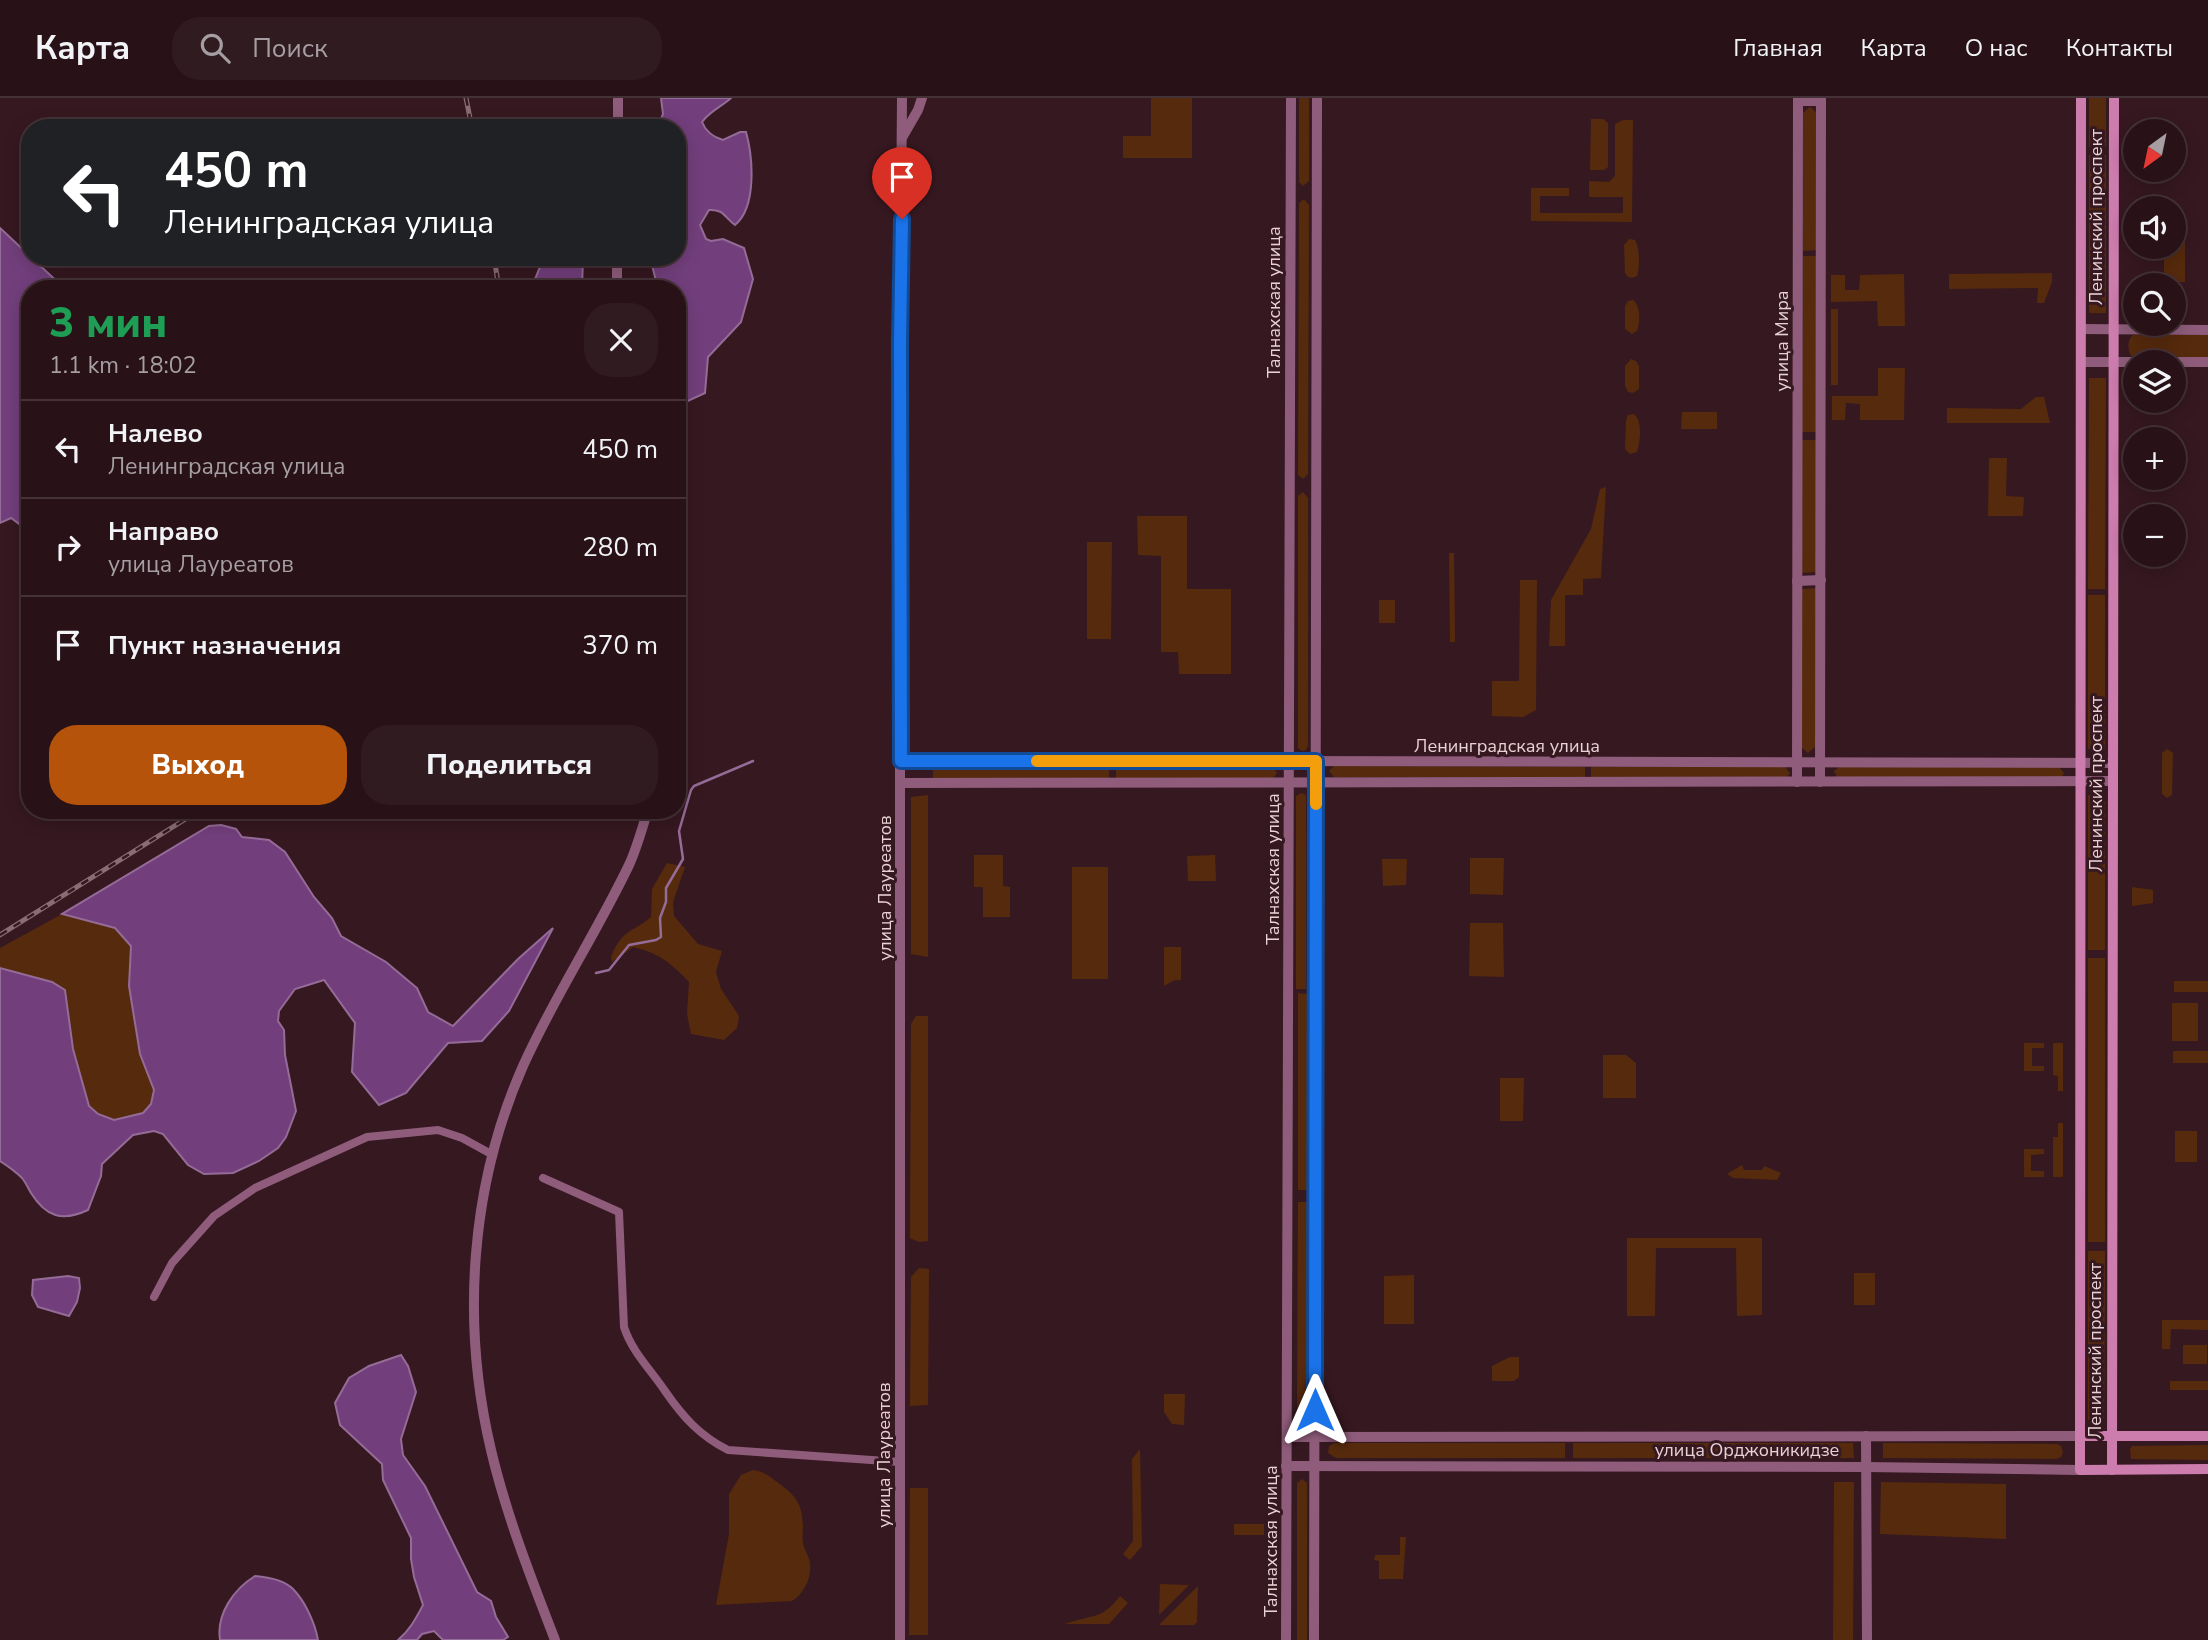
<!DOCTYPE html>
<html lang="ru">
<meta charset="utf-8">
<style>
body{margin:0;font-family:"Nunito Sans",sans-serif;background:#301b21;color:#f1f3f6;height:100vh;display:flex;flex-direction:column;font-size:26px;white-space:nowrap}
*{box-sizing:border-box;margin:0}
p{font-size:23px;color:#a59ea2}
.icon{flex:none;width:38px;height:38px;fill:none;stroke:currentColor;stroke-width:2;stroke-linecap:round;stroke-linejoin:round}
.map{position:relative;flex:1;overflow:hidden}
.details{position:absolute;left:21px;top:182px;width:665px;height:539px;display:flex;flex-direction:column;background:#281218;border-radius:28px;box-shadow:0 4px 18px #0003,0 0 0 2px #443237}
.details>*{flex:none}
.banner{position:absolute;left:21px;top:21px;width:665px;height:147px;border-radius:28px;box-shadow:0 4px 18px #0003,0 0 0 2px #443237;background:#202124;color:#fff;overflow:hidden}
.needle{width:46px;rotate:213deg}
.buttons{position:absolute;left:2123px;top:21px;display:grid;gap:14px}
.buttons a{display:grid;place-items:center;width:63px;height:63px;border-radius:50%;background:#281218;box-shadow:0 4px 18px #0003,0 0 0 2px #443237;font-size:35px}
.pin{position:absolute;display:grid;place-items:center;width:60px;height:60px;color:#fff;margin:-72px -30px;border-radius:50% 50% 50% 0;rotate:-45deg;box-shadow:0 0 7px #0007}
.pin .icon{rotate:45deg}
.me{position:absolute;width:77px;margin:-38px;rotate:0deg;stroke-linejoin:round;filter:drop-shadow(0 0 5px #0008)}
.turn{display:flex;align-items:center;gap:24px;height:147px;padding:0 28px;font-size:32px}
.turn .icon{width:91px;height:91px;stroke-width:2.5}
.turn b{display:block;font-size:49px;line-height:60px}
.round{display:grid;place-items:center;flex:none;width:74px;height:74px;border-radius:28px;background:#301b21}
.overview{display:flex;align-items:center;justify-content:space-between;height:119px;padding:0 28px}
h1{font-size:42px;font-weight:800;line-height:52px;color:#1e9e55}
.button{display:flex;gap:14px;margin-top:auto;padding:14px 28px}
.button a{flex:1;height:80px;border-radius:28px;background:#b45309;color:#fff;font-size:28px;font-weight:800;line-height:80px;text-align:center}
.button a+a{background:#301b21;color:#f1f3f6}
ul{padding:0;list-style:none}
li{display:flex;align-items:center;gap:21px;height:98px;padding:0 28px;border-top:2px solid #443237}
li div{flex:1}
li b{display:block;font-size:26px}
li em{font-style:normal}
header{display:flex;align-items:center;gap:42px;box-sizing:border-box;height:98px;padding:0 35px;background:#281218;border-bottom:2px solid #443237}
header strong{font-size:33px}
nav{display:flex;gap:38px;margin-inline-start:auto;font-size:24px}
.search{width:490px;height:63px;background:#301b21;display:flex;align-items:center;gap:18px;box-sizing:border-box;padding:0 24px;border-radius:28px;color:#a59ea2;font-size:26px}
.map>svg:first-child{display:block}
</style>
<header>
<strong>Карта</strong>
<div class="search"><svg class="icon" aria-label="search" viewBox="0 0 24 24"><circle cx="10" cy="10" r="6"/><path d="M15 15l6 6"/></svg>Поиск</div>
<nav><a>Главная</a><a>Карта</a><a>О нас</a><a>Контакты</a></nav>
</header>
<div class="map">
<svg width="2208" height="1542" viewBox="0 0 2208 1542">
<rect width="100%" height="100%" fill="#361820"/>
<g fill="#562a0d">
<path d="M1151,0H1192V60H1123V38H1151Z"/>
<path d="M1299,0H1309V83L1303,88L1299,84Z"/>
<rect x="2089" y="0" width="17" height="49"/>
<path d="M1810,9L1817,15V152L1803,153V15Z"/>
<path d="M1591,21H1603L1608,25V69L1604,72H1590Z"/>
<path d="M1623,22H1633L1632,124L1531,123V90H1569V98H1540V115H1623V99H1589V83L1609,84L1615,78V26Z"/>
<rect x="2089" y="57" width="17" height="158"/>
<path d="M1304,101L1309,107L1308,376L1303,381L1298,377L1299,105Z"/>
<path d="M2174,133H2185V184H2164V149H2174Z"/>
<path d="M1629,141L1635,142C1640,151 1640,169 1637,178L1632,180L1628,179L1625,175L1624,147Z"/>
<path d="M1803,158H1817L1816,334H1802Z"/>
<path d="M2052,175V184L2044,205H2037L2038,190L1949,191V176Z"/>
<path d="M1904,176L1905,228H1878L1877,203L1831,204V177H1845V192H1859L1860,177Z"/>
<path d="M1633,202C1641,208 1640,225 1637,233L1632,236L1625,231V208L1628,203Z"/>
<rect x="1831" y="211" width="7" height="76"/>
<path d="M2133,237H2208V260L2132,259C2127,253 2127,241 2133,237Z"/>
<path d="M1631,261L1636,263L1639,268V291L1633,295L1628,294L1625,288V268Z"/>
<path d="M1878,270H1905L1904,322H1860V306L1846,305L1845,322H1832V298H1878Z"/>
<path d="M2089,280H2106L2105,491H2088Z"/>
<path d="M2036,299H2044L2050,325H1947V310L2021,311Z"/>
<path d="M1682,314H1717V331H1681Z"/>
<path d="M1634,316C1643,323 1640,344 1637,354L1630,356L1625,351L1626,323L1628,317Z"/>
<path d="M1802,342H1816V474L1802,475Z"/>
<path d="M1989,360H2007L2006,398L2024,399L2023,418H1988Z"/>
<path d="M1606,389L1601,480L1583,481V497H1565V548H1549L1551,502L1591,431L1600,391Z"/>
<path d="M1303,394L1308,400V648L1306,652L1302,653L1298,650V398Z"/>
<path d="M1137,418H1187V491H1231V576H1179L1178,554H1161V458L1138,457Z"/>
<path d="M1087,444H1112L1111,541H1087Z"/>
<path d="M1449,455H1454L1455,544H1450Z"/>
<path d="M1520,482H1537L1536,612L1523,619L1492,618V583H1519Z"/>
<path d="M1816,490L1815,649L1808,655L1801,649L1802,491Z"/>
<path d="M2088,497H2105V652L2088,651Z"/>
<rect x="1379" y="502" width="16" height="23"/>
<path d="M2167,651L2173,655L2172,697L2167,700L2162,696V655Z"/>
<path d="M1334,668L1585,669V679H1334L1329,673Z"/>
<path d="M1109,669V680H933V670Z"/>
<path d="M1116,669H1272L1277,675L1273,680H1116Z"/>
<path d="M1591,669H1785L1790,675L1786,680H1591Z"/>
<path d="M1839,669H2059L2064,675L2062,679H1837L1834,673Z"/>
<path d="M1301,695L1305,696L1306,700V891H1296V698Z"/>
<path d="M928,697V859L911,856V699Z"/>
<rect x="2088" y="697" width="17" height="155"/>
<path d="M974,757H1003V788L1010,789V819H983V789H974Z"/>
<path d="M1215,757L1216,783H1188L1187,758Z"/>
<path d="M1470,760H1504L1503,797L1470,796Z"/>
<path d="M1382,761H1407L1406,787L1383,788Z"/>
<path d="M667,765L685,769L673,804L674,818L698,846L722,853L716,874L721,891L739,918L737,930L724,942L691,936L687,916L689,884C671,865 659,855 633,849L612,864L611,859C622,831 632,835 651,819L652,791Z"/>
<rect x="1072" y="769" width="36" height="112"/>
<path d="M2132,789L2153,792V805L2132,808Z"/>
<path d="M62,816L115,830L131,848L129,888L140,956L154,992L151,1006L143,1015L114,1022L98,1016L89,1008L73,951L65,892L52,884L0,870V850Z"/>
<path d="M1470,825H1503L1504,879L1469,878Z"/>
<path d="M1164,849H1181V882H1175L1164,888Z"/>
<rect x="2088" y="860" width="17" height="284"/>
<rect x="2174" y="883" width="34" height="11"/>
<path d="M1298,895L1308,896L1307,1092H1298Z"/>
<rect x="2172" y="905" width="26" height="38"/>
<path d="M916,918H928V1143L919,1144L910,1140L911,926Z"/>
<path d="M2024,945H2044V950H2032V968H2044V973H2024Z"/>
<path d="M2053,945H2063V993H2058V978L2053,977Z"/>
<rect x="2173" y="953" width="35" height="12"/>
<path d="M1603,957H1626L1636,965V1000H1603Z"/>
<path d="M1500,980H1524L1523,1023H1500Z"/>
<path d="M2058,1025H2063V1079H2053V1039H2058Z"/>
<rect x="2175" y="1033" width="22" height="31"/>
<path d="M2024,1051H2044V1056L2031,1057V1073H2044V1079H2024Z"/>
<path d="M1742,1067L1744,1072H1762L1764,1068L1781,1075L1777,1082L1733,1080L1727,1076Z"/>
<path d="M1298,1104H1307V1318L1306,1322L1302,1323L1297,1319Z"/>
<path d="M1627,1140H1762V1217L1737,1218L1736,1150H1656L1655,1218H1627Z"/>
<path d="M2088,1153H2105L2104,1321L2088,1322Z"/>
<path d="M919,1170L929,1171L928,1307L910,1308L911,1179Z"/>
<rect x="1854" y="1175" width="21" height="32"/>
<path d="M1414,1177V1226H1384V1178Z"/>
<path d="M2162,1222H2208V1232L2171,1231L2170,1251H2162Z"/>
<rect x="2183" y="1247" width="24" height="19"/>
<path d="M1510,1259H1519V1279L1514,1283H1492V1268Z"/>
<rect x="2170" y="1283" width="38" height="9"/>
<path d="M1164,1296H1185L1184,1327L1172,1326L1164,1314Z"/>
<path d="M1334,1345H1565V1360H1336L1328,1355L1329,1348Z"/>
<path d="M1573,1345H1853L1854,1360H1573Z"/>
<path d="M1883,1345L2057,1346L2061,1348L2063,1354L2061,1359L2056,1361L1883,1360Z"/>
<path d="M2208,1347V1362L2131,1361L2130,1351L2132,1348Z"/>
<path d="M1140,1351L1142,1448L1130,1462L1123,1456L1133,1443L1132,1361Z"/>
<path d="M753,1372C763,1373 769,1378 777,1384C795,1397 802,1404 803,1428C803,1434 802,1439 803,1445C804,1452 809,1458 810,1465C812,1479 804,1496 792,1503L716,1507L729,1436V1396L741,1377Z"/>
<path d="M1302,1381L1307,1385V1542H1297V1385Z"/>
<path d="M1834,1384H1854L1853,1542H1833Z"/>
<path d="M1881,1384L2006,1386V1441L1880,1436Z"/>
<path d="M910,1390H928V1537H909Z"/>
<rect x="1234" y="1426" width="30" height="11"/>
<path d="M1400,1439H1406L1403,1481H1379V1463L1374,1462L1375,1457H1400Z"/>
<path d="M1160,1486L1189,1487L1159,1517Z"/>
<path d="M1198,1488L1197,1524L1194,1527H1159Z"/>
<path d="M1120,1498L1128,1505L1109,1526H1065C1092,1516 1101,1523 1120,1498Z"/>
</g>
<g fill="#723f7c" stroke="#956b97" stroke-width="2">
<path d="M661,0H731C721,9 710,13 702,24C706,34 713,39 723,42L740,34H746C753,59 757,109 735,127C724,119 724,111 709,112L700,127L706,141L711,143L723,141L744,150L753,181L741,224L708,259L705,295L677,308V191H658L650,159H677V30H657L663,16Z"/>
<path d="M0,130L65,191H30V434L11,420L0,425Z"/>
<path d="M544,159H583L582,191H531Z"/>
<path d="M221,727L236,731L242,739L269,742L285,754L314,799L332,820L341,838L386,864L417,890L428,914L453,928L518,861L553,830L509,913L482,943L448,945L406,995L379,1007L352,974L355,925L324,882L295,891L279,913L278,923L284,932L285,957L296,1013L286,1039L278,1050L259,1063L233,1075L204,1076L188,1067L163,1036L154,1033L133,1037L102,1066L101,1078L88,1112C62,1124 46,1119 31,1095C28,1090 26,1085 22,1080C16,1074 8,1068 0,1063V870L52,884L65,892L73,951L89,1008L98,1016L114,1022L143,1015L151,1006L154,992L140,956L129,888L131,848L115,830L62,816L209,728Z"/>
<path d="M68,1178L79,1180L80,1190L77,1204L69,1218L38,1209L32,1197L33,1182Z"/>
<path d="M401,1257L408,1268L416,1294L401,1341L403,1357L425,1388L477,1494L491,1503L496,1519L508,1539L503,1542H443L434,1533L422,1536L417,1542H398C410,1532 416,1520 423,1507L414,1479L411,1461V1440L383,1382L382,1366L340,1327L335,1305L349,1280L369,1268Z"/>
<path d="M255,1478C267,1479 284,1482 293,1491C305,1503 315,1525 318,1542H220C216,1516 234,1491 255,1478Z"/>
</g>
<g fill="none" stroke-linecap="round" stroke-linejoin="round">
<path stroke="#956b97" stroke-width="2.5" d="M596,875L609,872L629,847L656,842L661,839L660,820L666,804V790L683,761L679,733L691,692L694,688L753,663"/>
<g stroke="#8f5d7b" stroke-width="8">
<path d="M543,1080L619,1114L624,1229C632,1254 651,1272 665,1293C683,1319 700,1338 728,1352L900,1364"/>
<path d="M154,1199L172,1165L214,1118L255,1090L367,1039L438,1032L462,1040L493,1057"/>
</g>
<g stroke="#8f5d7b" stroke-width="10">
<path d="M1798,3H1821"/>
<path d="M618,30V0"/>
<path d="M903,38L918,12L922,0"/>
<path d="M617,191V159"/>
<path d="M2081,231L2208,232"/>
<path d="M2081,264H2208"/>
<path d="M1797,483L1821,482"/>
<path d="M901,662L2113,665"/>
<path d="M1797,684L1798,0"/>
<path d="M1820,684L1821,0"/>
<path d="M901,685L2113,683"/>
<path d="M1866,1338L1867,1542"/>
<path d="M1288,1339L2080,1338"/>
<path d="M1286,1368L1866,1369L2080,1372"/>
<path d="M555,1542C531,1480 506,1416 491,1352C461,1225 470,1088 523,968C554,899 596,836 629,767C637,750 642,730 648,712"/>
<path d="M900,1542V244L902,0"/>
<path d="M1286,1542L1291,0"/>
<path d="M1314,1542L1317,0"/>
</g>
<g stroke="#cd7cae" stroke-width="10">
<path d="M2081,0L2080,1372L2208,1371"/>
<path d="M2080,1338H2208"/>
<path d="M2112,1372L2114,0"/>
</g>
<g stroke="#886e74" stroke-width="5">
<g id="rail">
<path d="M466,0L472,30"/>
<path d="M494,159L499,191"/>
<path d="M0,837L200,712"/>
</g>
</g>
<use href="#rail" stroke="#361820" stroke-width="2.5" stroke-dasharray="8" stroke-linecap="butt"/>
</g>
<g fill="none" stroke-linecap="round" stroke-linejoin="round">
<g stroke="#114b97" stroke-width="18">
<path id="route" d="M902,121L900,244L901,663H1316L1315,1312"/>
</g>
<use href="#route" stroke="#1a73e8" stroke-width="12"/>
<path stroke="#f59e0b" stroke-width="12" d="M1037,663H1316V706"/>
</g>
<g text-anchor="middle" stroke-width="6" stroke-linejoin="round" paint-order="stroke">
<g font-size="18" fill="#e8d2d6" stroke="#361820">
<text transform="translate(2096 119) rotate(-90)" y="6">Ленинский проспект</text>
<text transform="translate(1274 204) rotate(-90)" y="6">Талнахская улица</text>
<text transform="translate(1782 243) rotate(-90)" y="6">улица Мира</text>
<text x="1507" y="654">Ленинградская улица</text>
<text transform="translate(2096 686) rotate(-90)" y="6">Ленинский проспект</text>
<text transform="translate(1273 771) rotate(-90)" y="6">Талнахская улица</text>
<text transform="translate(885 790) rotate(-90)" y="6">улица Лауреатов</text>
<text transform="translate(2095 1253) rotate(-90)" y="6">Ленинский проспект</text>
<text x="1747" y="1358">улица Орджоникидзе</text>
<text transform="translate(884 1357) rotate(-90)" y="6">улица Лауреатов</text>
<text transform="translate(1271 1443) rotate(-90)" y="6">Талнахская улица</text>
</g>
</g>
</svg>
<div class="buttons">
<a><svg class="needle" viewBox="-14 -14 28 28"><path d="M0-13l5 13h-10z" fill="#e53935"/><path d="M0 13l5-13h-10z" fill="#a59ea2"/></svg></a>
<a><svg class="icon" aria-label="sound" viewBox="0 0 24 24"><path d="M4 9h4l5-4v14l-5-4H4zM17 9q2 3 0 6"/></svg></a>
<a><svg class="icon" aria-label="search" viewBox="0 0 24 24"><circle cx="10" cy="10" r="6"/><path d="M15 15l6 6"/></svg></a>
<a><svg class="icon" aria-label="layers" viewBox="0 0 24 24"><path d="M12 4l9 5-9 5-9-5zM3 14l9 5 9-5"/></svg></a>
<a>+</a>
<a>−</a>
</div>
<div class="pin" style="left:902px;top:121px;background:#d93025"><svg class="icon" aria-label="arrive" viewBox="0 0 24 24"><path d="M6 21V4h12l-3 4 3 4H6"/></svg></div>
<svg class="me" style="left:1315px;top:1312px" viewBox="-20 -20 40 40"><path d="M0-17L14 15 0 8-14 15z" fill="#1a73e8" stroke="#fff" stroke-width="4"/></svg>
<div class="banner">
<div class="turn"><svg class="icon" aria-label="left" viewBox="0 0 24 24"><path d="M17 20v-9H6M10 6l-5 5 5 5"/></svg><div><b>450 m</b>Ленинградская улица</div></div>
</div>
<section class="details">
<div class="overview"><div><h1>3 мин</h1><p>1.1 km · 18:02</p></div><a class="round"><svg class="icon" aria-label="close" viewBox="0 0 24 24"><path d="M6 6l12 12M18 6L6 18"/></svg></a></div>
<ul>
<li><svg class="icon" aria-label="left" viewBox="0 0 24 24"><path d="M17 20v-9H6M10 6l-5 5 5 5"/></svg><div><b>Налево</b><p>Ленинградская улица</p></div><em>450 m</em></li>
<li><svg class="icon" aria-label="right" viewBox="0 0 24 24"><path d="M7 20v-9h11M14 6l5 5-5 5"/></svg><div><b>Направо</b><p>улица Лауреатов</p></div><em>280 m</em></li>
<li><svg class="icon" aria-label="arrive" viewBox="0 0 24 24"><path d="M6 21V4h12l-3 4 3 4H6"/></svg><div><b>Пункт назначения</b></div><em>370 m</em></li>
</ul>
<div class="button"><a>Выход</a><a>Поделиться</a></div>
</section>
</div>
